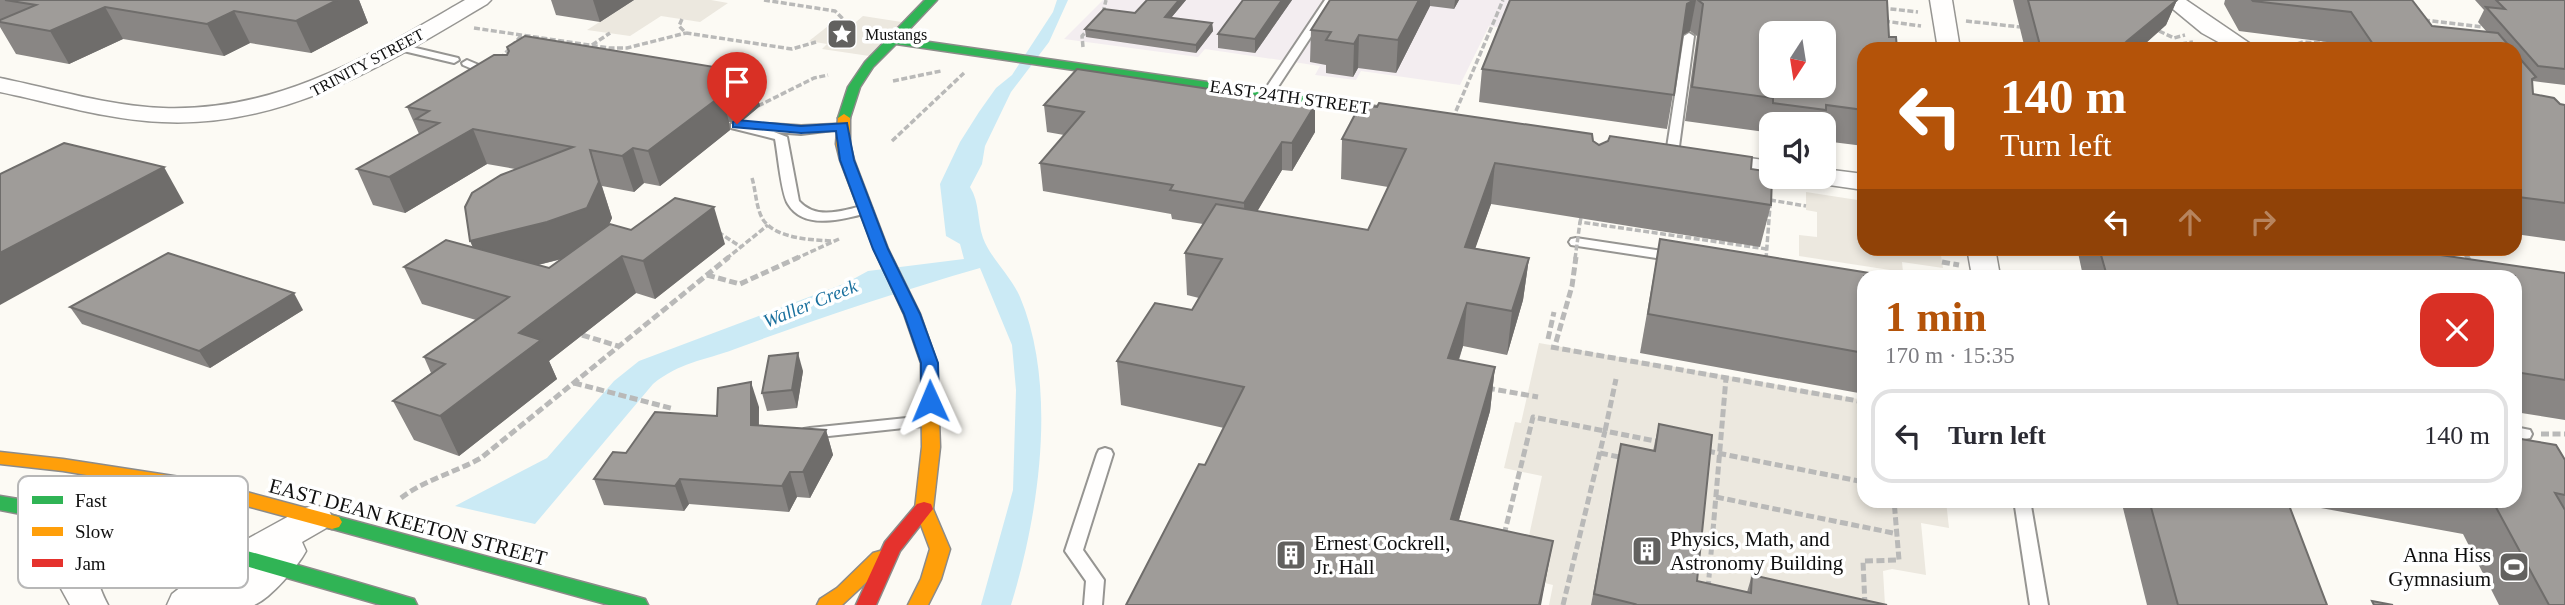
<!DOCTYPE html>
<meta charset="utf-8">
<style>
body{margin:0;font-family:"Times New Roman",serif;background:#f2f2f3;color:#2b2b33;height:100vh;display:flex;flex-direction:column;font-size:26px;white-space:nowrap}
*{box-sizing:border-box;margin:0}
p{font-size:23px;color:#7c7c81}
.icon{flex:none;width:38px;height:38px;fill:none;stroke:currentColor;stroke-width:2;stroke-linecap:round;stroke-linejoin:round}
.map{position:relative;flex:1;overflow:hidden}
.sheet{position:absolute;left:1857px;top:270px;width:665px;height:238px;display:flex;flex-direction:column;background:#fff;border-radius:21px;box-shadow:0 4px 10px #0003}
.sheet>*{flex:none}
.hud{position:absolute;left:1857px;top:42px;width:665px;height:214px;border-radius:21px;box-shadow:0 4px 10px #0003;background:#b45309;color:#fff;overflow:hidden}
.needle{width:46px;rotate:192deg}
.fabs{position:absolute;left:1759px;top:21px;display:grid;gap:14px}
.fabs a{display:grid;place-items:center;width:77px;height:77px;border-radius:14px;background:#fff;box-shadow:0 4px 10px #0003;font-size:35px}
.pin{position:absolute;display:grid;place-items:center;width:60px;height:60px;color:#fff;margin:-72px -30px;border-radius:50% 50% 50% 0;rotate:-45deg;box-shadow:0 0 7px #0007}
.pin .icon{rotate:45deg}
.me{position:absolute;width:77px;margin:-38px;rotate:359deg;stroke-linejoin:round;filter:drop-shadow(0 0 5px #0008)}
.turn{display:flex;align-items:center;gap:24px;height:147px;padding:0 28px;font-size:32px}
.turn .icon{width:91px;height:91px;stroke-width:2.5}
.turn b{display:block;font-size:49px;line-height:60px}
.lanes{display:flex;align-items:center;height:66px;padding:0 28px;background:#0003;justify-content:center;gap:35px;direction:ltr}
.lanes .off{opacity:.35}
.round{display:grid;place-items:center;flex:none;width:74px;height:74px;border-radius:21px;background:#f2f2f3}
.overview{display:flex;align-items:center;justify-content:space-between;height:119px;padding:0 28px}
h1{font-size:42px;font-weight:700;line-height:52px;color:#b45309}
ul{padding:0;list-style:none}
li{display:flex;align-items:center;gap:21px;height:94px;margin:0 14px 10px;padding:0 14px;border:4px solid #e1e1e2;border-radius:21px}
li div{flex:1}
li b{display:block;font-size:26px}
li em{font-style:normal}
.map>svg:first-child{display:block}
</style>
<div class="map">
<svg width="2565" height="605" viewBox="0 0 2565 605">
<rect width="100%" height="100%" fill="#fcfaf4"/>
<path fill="#f3edf0" d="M1103,0H1592L1600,41L1489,26L1460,85L1361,71L1356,80L1315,75L1320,66L1205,49L1198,57L1064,39Z"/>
<g fill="#ece8df">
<path d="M634,0H711L728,3L700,22L661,16L630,36L587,30Z"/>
<path d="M863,16L908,23L876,57L822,49L827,44L809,41L837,19L856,22Z"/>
<path d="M1806,192L1864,201V248L1940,249L1943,268L1902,262L1903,272L1799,256V235L1817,237V212L1806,210Z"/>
<path d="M1539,343L1864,400V500L1946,501L1949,528L1921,523L1926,575L1892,569L1883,571L1885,605H1687L1611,491L1591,605H1549L1553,585L1520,577L1542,476L1504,468L1515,422L1521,423Z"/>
</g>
<path fill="#cbeaf5" d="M1057,0H1068L1049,42L1011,92L985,146L982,164L970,187C980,203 977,221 983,238C991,259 1011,276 1020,297C1058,387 1039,514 1011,605H981L1013,490L1016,390L1012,345L980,268C897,292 816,319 735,349C703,361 680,362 653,384L535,524L455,506L547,458L614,381L639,361L846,283L868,271L964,259L960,244L946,236L940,184L960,142L979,112L996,88L1012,75L1053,12Z"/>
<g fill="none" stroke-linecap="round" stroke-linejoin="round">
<g stroke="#969592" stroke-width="4">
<g id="lane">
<path d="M1325,0H1335L1272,96H1264L1262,94Z"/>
<path d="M1689,33L1694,36L1678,154L1672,158L1666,154L1684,36Z"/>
<path d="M399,44L458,58L459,60L454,63L395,49V45Z"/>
<path d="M467,60L493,71L494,73L489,76L463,65L462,63Z"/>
<path d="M735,123L765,130L766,126L770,124L801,126L846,124V128L842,129L801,134L774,132L787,137L799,201C817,221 844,210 866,205L872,209L871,212C846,218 805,232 788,204C781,193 778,154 775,139L731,128V124Z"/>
<path d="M1576,238L1676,253L1683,257L1676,261L1571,245L1569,242L1571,239Z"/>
<path d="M926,416L932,417L934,421L932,425L810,438L804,437L802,433L804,429L810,428Z"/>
<path d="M2515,427L2530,430L2532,434L2530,438L2524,439L2515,437Z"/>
<path d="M1105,448L1111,450L1113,454L1083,550L1104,580L1102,605H1084L1086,581L1065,551L1097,454L1099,450Z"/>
<path d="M2014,500H2030L2048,605H2030Z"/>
</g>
</g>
<g stroke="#969592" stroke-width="3">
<g id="street">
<path d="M465,0H491L487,4C386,64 285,128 162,122C107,120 54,103 0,92V78C54,89 108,106 163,108C279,112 368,56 465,0Z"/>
<path d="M1930,0H1952L1960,49H1938Z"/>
<path d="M2162,0H2186L2258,49H2231L2202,33Z"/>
<path d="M1742,157L1771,161V177L1733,170L1729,165L1733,160Z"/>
<path d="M1824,169L1864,174V190L1815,183L1811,177H1824Z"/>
<path d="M1967,248H1995L2000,276H1972Z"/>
<path d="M59,497L72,501C79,515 88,531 92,547C97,573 95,580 108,605H70L59,585L55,545L41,510L46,501Z"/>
<path d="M315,505L328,509L333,518L328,527L302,542L306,551C298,566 270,599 254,605C244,605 182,605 167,605L172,594L231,548L302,509Z"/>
</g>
</g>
<g stroke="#8c8b89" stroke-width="3">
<g id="fast">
<path d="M925,0H937L901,38L1409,111L1415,115L1409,119L896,44L873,67L860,87L849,121H839L838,118L848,87L865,62Z"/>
<path d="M0,496C139,518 272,557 407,597L414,599L417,605H381L155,540L0,510Z"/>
<path d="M332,515L638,597L645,599L648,605H609L325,527L322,522L325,517Z"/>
</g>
</g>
<g stroke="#8c8b89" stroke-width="3">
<g id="slow">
<path d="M844,114L850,118V144L854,160L888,249L920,314L937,363L940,447L933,509L950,549L941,579L928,605H908L921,579L930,549L915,509L922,447L921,363L904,314L874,249L840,160L836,144L838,118Z"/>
<path d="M0,452L63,459L206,481L332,515L339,517L342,522L339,527L332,529L206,495L63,471L0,464Z"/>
<path d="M880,551L887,553L890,558L887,563L842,605H817L820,599L837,588L873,553Z"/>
</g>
</g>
<g stroke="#8c8b89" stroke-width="3">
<path id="jam" d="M924,502L931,504L933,509L900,551L876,605H856L885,542L917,504Z"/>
</g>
<g stroke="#b9b9b8" stroke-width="3.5" stroke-dasharray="6 2.5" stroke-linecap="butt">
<path d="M764,0L835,11L844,20"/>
<path d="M1882,8L1918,12"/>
<path d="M1103,13L1106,0"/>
<path d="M682,19L679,26L686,33L792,49L816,42"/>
<path d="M2424,20L2482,27"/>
<path d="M1884,21L1921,26"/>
<path d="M1966,21L2020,27"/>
<path d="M474,28L609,48H627L686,33"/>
<path d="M2159,31L2174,38L2185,35"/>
<path d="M2139,43L2170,46L2193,42"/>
<path d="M592,45L610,33"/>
<path d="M1083,47L1082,36L1088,30"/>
<path d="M2281,49L2303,42L2341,44"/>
<path d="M500,59L522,35"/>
<path d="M893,81L941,71"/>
<path d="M758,106L814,78L828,75"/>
<path d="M1456,111L1503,0"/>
<path d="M892,141L964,73"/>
<path d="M752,178C756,191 756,210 764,221C778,239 813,240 833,241"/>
<path d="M1770,200L1806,206"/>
<path d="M1581,218L1580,222L1767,249"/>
<path d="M718,232L741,247"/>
<path d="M2461,248L2468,259"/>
<path d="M726,259L768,225"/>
<path d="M795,259L839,239"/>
<path d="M1766,259L1770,206"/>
</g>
<g stroke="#b9b9b8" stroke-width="5" stroke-dasharray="8 3.5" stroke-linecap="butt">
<path d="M2467,257L2469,260"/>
<path d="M1766,260V257"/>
<path d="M1942,262L1959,265"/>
<path d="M707,275L740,284L799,257"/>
<path d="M582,335L618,346"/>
<path d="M1548,339L1554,312"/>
<path d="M1551,347L1864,402"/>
<path d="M574,383L674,409"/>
<path d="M1487,388L1538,397"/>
<path d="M2541,434H2565"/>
<path d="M1707,451L1864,482"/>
<path d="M1600,453L1624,458"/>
<path d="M1716,497L1898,534"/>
<path d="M401,498C424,480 456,472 481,458L729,257"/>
<path d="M1955,500L1980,505"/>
<path d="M1504,535L1533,417L1605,431L1616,379"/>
<path d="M1708,589L1726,378"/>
<path d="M1563,605L1605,431L1660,442"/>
<path d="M1865,605L1863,561L1899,560L1894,500"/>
</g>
<use href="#lane" fill="#fffefd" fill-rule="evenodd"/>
<use href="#street" fill="#fffefd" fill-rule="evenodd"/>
<use href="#fast" fill="#30b455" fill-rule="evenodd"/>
<use href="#slow" fill="#ff9f0a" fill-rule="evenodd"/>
<use href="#jam" fill="#e5322d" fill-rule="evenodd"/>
<path stroke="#b9b9b8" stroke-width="3.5" stroke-dasharray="6 2.5" stroke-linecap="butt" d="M1575,259L1580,222"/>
<path stroke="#b9b9b8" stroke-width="5" stroke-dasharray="8 3.5" stroke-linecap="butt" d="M1556,342L1572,286L1576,257"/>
</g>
<g fill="#898684" fill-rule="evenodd">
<path d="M0,0H359L368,23L311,53L250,43L224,56L123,39L69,64L16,54L0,27Z"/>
<path d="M551,0H634L600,22L556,15Z"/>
<path d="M1147,0H1186L1171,18L1212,23L1213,31L1196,53L1086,37L1085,29L1135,13Z"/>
<path d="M1243,0H1292L1255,53L1218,48V34Z"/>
<path d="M1330,0H1459L1454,9L1430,6L1396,73L1358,68L1353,77L1326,73V65L1310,62L1311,30Z"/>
<path d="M1510,0H1887L1864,49V146L1824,141V124H1771V138L1764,137L1765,132L1685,121L1697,36L1690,31L1683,35L1667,129L1479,102L1482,69Z"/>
<path d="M2013,0H2177L2166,25L2145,44L2189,49H2025Z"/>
<path d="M2225,0H2412L2432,26L2487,32L2478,22L2484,10L2475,0H2565V85L2533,81L2532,83L2533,94L2560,104L2565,105V241L2515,234V49H2340L2335,43L2239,31L2224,4Z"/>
<path d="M507,47L751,73L760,106L741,122H729L730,130L660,186L644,183L634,192L602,186L612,218L608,226L725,244L655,299L636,293L549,361L557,379L459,456L414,440L393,401L431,373L424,357L476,320L422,304L404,267L473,247L515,169L487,164L405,213L373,205L357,169L419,134L407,107L507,55L508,52ZM562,259L549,268L538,265Z"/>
<path d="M1044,105L1315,132L1292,171L1282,170L1257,211L1368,230L1388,187L1341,179L1342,139L1593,141L1599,145L1751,169L1771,205L1760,247L1491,204L1475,248L1529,258L1523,300L1507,355L1463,346L1459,360L1495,367L1490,411L1459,520L1545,587L1205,465L1224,428L1121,405L1117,361L1192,310L1199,298L1187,295L1185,253L1203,224L1172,219L1171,214L1043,191L1040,163L1064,135L1047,132Z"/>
<path d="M1660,239L1864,276V394L1640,353Z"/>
<path d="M2077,248H2392L2565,273V420L2515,412V276H2083Z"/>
<path d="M70,307L303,310L210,368L82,324Z"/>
<path d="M803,371L797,408L767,411L762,393Z"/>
<path d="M759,407V425L826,430L833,455L810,498L797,497L789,512L689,504L684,511L604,505L594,479L626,453L717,416Z"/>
<path d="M1659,424L1697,581L1747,592L1752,575L1887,605H1591L1621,444L1653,451Z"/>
<path d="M2565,460V605H2499L2463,534L2288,502L2327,605H2147L2121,500H2515Z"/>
</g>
<g fill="#6f6d6b">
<path d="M314,0H359L368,23L311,53L296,21Z"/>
<path d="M593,0H634L600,22Z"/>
<path d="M1179,0H1186L1165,25V17Z"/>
<path d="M1282,0H1292L1255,53V39Z"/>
<path d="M1419,0H1430V6L1396,73L1398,40Z"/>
<path d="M1455,0H1459L1454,9Z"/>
<path d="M1694,0H1696L1690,31L1681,36L1687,4Z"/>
<path d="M2177,0L2166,25L2139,49L2127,41Z"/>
<path d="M105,7L123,39L69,64L50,31Z"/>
<path d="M234,11L250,43L224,56L207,24Z"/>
<path d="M1212,23L1213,31L1196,53V45Z"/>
<path d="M1359,35L1358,68L1353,77L1354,44Z"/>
<path d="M751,73L760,106L741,122L732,88Z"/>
<path d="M720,88L729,122L730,130L660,186L648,151Z"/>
<path d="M1315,105V132L1292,171V143Z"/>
<path d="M473,129L487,164L405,213L389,177Z"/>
<path d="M1282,142V170L1245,232L1244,203Z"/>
<path d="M633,148L644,183L634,192L622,156Z"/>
<path d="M590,150L612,218L600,245L561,259L486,278L470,241Z"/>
<path d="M1495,163L1491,204L1461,289L1465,247Z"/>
<path d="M164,167L184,203L0,305V253Z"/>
<path d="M714,207L725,244L655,299L643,261Z"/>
<path d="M622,256L636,293L549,361L557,379L459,456L440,416L519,333Z"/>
<path d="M1529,258L1523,300L1507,355L1512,311Z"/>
<path d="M294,293L303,310L210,368L199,351Z"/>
<path d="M1467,303L1463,346L1444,402L1448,358Z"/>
<path d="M798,353L803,371L797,408L792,390Z"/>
<path d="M1495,367L1490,411L1446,565L1451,519Z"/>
<path d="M751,382L759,407L758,450L751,425Z"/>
<path d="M826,430L833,455L810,498L803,472Z"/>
<path d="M790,472L797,497L789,512L782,486Z"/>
<path d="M680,479L689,504L684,511L675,486Z"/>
<path d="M1553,541L1541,605H1539Z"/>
</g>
<g fill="#9f9c99" stroke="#6f6d6b" stroke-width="2" fill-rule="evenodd">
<path d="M5,0H337L296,21L234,11L207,24L105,7L50,31L0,22V20L36,5Z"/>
<path d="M1147,0H1179L1165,17L1212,23L1196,45L1085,29L1104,9L1135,13Z"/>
<path d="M1243,0H1282L1255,39L1218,34Z"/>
<path d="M1330,0H1419L1398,40L1359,35L1354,44L1326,40L1331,32L1311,30Z"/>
<path d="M1510,0H1694L1687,4L1674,95L1482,69Z"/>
<path d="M1698,0H1887L1889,37H1896L1897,49H1864V110L1826,105V110L1773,103V98L1692,87L1703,4ZM1771,33H1824V86H1771Z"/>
<path d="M2028,0H2177L2127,41L2189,49H2041Z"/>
<path d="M2252,0H2412L2432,26L2498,33L2512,49H2395L2375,47L2351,12L2253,1Z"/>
<path d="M2496,0H2565V69L2538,66L2486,7L2505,9Z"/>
<path d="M525,36L751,73L732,88H720L721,96L648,151L633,148L622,156L590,150L599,182L587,208L547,222L470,241L465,207L472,193L501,175L573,147L473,129L389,177L357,169L439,123L416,119L429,111L407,107L494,55H507L509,51L507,47Z"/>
<path d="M2515,53L2536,77L2532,79L2533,94L2554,98L2560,104L2565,105V203L2518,197L2515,192Z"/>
<path d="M1077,69L1315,105L1292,143L1282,142L1244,203L1170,190L1173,185L1040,163L1084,112L1044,105Z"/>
<path d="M1379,103L1592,134L1593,141L1599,145L1608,141L1610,136L1752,157L1751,169L1771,172V177H1772L1771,205L1495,163L1465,247L1529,258L1512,311L1467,303L1448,358L1495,367L1451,519L1553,541L1539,605H1126L1199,464L1205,465L1244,387L1117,361L1155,303L1192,310L1222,259L1185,253L1216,204L1368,230L1406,149L1342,139L1360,105L1377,107Z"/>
<path d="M64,143L164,167L0,253V174Z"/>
<path d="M675,198L714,207L643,261L622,256L519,333L541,340L440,416L393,401L445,364L424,357L509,297L404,267L446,240L549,268L610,224L631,230Z"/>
<path d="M1660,239L1888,276H1864V353L1648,314Z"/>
<path d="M2099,248H2392L2565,273V380L2515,372V276H2107Z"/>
<path d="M168,253L294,293L199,351L70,307Z"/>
<path d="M798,353L792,390L762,393L769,356Z"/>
<path d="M751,382V425L826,430L803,472H790L782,486L680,479L675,486L594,479L613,452L626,453L655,412L717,416L718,388Z"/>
<path d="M1659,424L1712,435L1697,581L1751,593L1752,575L1887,605H1634L1635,604L1594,594L1621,444L1655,451Z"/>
<path d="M2515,438L2556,445L2565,460V495L2555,493L2565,510V605H2549L2492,500H2515Z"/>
<path d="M2149,500H2287L2327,605H2178Z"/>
<path d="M2372,601L2393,605H2374Z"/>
</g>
<path fill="#1a73e8" stroke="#114b97" stroke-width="2" d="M737,120L801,126L847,123L854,160L888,249L920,314L938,363L939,401L936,405H924L921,401V363L904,314L873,249L840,160L836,131L801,133L733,127V122Z"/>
<defs>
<g id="sight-square" transform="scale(1.575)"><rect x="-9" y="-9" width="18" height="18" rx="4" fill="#62615f" stroke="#fff"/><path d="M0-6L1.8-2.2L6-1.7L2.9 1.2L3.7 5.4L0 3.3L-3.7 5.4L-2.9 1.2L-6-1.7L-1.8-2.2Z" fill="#fff"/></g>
<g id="building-square" transform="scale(1.575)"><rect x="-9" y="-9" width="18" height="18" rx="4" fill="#62615f" stroke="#fff"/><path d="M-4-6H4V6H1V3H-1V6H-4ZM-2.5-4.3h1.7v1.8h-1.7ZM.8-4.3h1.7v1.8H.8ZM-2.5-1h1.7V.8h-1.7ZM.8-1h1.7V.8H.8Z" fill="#fff"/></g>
<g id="stadium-square" transform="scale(1.575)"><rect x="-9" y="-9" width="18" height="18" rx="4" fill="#62615f" stroke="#fff"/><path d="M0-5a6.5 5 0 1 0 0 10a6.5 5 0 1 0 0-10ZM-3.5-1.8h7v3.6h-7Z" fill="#fff"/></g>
</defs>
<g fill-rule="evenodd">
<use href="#sight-square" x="842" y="34"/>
<use href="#building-square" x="1647" y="551"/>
<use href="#building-square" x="1291" y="555"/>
<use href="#stadium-square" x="2514" y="567"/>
</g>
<g text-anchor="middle" stroke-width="7" stroke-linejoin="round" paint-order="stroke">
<g font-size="16" fill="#0f0f0f" stroke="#fff" text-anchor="start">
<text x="865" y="40">Mustangs</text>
</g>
<g font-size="16" fill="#0f0f0f" stroke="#fff">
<text transform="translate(367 62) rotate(-28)" y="6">TRINITY STREET</text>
</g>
<g font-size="18" fill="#0f0f0f" stroke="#fff">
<text transform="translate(1290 97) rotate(8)" y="6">EAST 24TH STREET</text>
</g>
<g font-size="19" font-style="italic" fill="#1a709e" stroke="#fff">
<text transform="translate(810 303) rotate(-22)" y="7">Waller Creek</text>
</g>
<g font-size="21" fill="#0f0f0f" stroke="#fff">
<text transform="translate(408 522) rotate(15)" y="7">EAST DEAN KEETON STREET</text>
</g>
<g font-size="21" fill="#0f0f0f" stroke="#fff" text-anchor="start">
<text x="1670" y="546">Physics, Math, and<tspan x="1670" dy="24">Astronomy Building</tspan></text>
<text x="1314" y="550">Ernest Cockrell,<tspan x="1314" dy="24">Jr. Hall</tspan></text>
<text x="2491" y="562" text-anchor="end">Anna Hiss<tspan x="2491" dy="24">Gymnasium</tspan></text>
</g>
</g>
<rect x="18" y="476" width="230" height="112" rx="10" fill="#fff" stroke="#b7b7b7" stroke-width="2"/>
<rect x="32" y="496" width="31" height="8" fill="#30b455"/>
<rect x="32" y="527" width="31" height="9" fill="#ff9f0a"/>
<rect x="32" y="559" width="31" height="8" fill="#e5322d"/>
<g font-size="19" fill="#0f0f0f">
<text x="75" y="507">Fast</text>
<text x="75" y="538">Slow</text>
<text x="75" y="570">Jam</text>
</g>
</svg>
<div class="fabs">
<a><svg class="needle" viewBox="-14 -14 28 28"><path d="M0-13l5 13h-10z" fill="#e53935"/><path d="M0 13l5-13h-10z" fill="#7c7c81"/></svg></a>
<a><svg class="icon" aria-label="sound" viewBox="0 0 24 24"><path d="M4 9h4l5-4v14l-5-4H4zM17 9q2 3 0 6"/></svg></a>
</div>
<div class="pin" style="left:737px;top:124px;background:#d93025"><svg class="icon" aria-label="arrive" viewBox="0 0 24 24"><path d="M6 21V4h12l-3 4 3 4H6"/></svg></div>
<svg class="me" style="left:930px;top:401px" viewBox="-20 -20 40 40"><path d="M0-17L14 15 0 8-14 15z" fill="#1a73e8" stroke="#fff" stroke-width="4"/></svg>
<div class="hud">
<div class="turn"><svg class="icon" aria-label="left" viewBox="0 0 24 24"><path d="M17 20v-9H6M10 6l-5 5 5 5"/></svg><div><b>140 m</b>Turn left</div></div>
<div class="lanes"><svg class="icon" aria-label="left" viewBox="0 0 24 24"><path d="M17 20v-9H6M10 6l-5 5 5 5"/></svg><svg class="icon off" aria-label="ahead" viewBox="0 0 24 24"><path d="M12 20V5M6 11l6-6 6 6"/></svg><svg class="icon off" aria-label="right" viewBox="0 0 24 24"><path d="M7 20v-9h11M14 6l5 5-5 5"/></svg></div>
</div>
<section class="sheet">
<div class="overview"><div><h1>1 min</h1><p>170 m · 15:35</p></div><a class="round" style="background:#d93025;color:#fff"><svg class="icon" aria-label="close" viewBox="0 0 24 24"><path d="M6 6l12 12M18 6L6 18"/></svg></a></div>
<ul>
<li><svg class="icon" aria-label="left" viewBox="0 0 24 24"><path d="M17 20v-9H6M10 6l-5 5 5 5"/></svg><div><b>Turn left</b></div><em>140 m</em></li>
</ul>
</section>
</div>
